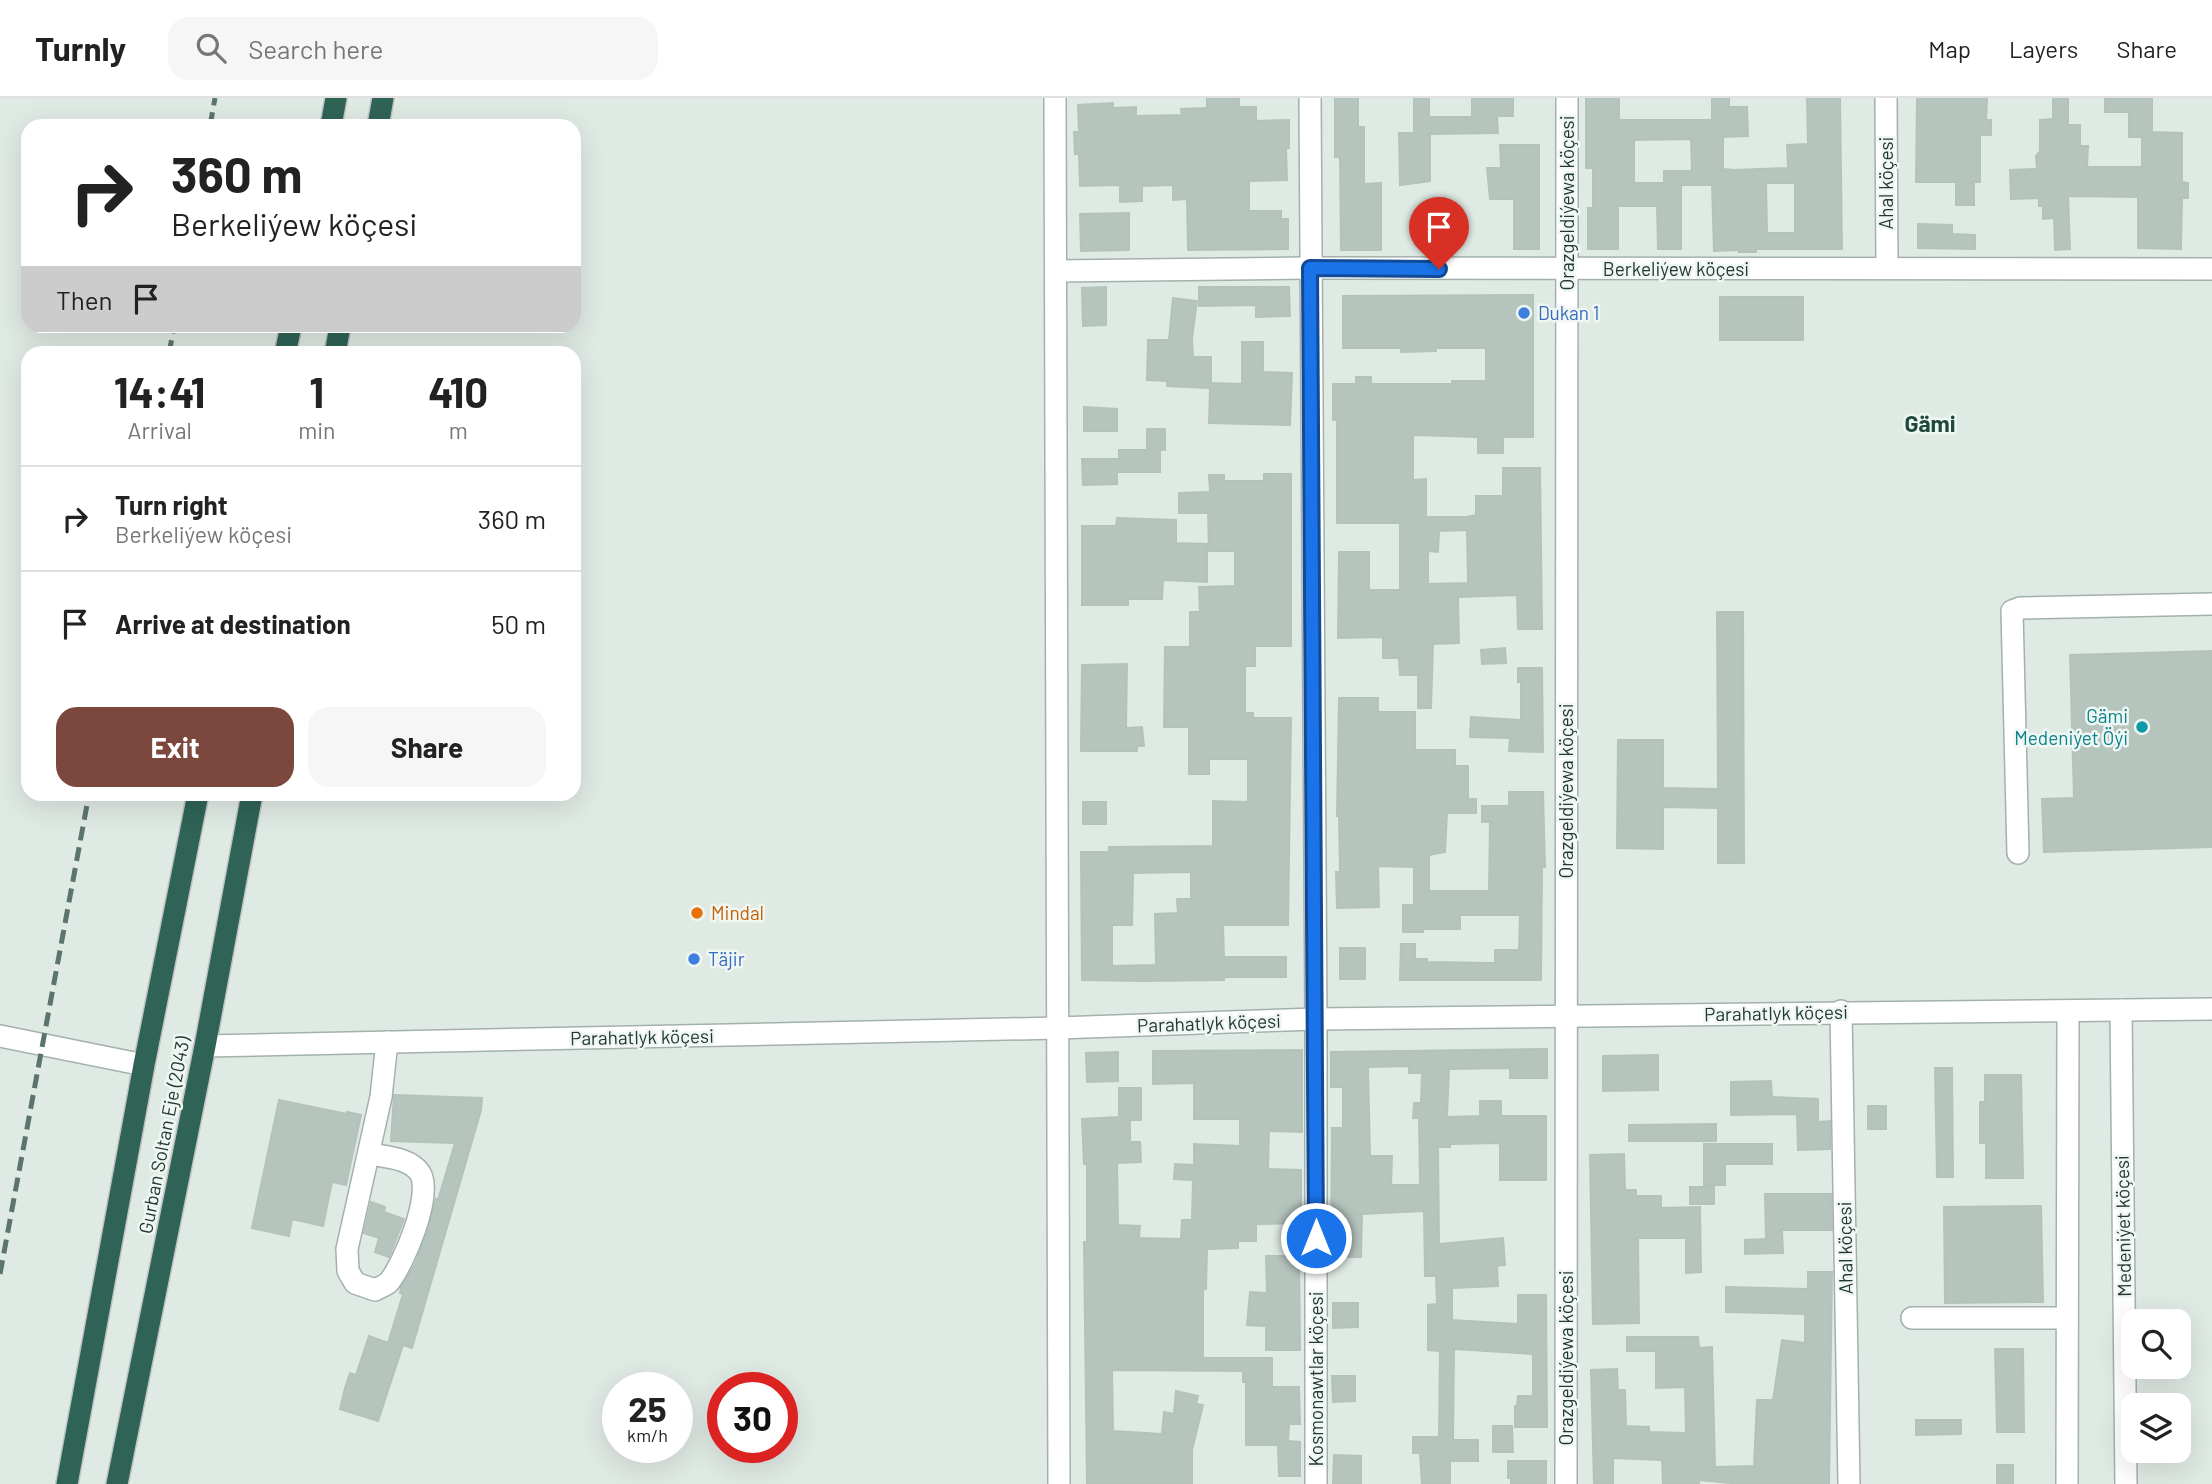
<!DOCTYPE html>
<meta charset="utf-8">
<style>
body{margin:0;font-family:Barlow,sans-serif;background:#f6f6f6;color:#222;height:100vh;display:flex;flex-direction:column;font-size:26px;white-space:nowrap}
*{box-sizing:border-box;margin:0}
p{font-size:23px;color:#767676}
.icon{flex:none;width:38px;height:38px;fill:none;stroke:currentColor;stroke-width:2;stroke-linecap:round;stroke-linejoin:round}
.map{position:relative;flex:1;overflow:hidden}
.panel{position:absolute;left:21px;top:248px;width:560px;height:455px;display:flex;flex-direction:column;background:#fff;border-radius:21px;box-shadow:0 7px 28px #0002}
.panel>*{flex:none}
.hud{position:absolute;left:21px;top:21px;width:560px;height:214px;border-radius:21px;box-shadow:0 7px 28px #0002;background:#fff;color:#222;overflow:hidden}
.buttons{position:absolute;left:2121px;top:1211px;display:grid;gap:14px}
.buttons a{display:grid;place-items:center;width:70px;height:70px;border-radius:14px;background:#fff;box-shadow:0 7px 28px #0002;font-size:35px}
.speed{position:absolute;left:602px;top:1274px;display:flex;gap:14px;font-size:35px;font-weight:700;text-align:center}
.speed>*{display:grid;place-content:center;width:91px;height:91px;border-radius:50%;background:#fff;box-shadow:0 7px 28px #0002;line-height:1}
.speed small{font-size:18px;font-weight:400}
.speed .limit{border:10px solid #d22;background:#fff;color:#111}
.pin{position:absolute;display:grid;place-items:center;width:60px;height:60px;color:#fff;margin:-72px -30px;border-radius:50% 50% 50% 0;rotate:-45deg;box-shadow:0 0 7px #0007}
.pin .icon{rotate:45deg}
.me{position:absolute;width:77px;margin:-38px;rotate:0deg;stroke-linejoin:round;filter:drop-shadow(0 0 5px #0008)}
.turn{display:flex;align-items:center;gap:24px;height:147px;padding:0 35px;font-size:32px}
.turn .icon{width:91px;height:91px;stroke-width:2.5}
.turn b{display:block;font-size:49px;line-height:60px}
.then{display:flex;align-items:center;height:66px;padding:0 35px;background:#0003;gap:14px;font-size:26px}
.eta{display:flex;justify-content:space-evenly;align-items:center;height:119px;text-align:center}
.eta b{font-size:42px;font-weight:700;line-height:49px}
.cta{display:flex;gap:14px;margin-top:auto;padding:14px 35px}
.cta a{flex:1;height:80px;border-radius:21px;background:#7c483d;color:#fff;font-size:28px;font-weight:700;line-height:80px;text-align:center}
.cta a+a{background:#f6f6f6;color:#222}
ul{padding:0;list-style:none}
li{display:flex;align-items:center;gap:21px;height:105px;padding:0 35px;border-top:2px solid #e0e0e0}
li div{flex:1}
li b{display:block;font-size:26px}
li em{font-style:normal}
header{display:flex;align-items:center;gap:42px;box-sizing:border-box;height:98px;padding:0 35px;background:#fff;border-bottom:2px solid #e0e0e0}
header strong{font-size:33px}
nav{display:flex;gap:38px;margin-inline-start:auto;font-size:24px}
.search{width:490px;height:63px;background:#f6f6f6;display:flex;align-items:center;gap:18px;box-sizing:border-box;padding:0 24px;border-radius:21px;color:#767676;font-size:26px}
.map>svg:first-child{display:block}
</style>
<header>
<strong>Turnly</strong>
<div class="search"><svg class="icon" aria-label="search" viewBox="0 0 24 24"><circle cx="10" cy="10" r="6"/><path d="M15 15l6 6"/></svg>Search here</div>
<nav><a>Map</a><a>Layers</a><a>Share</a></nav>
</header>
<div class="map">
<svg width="2212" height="1386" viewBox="0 0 2212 1386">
<rect width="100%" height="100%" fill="#e0eae4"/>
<g fill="#b5c4bd" stroke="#b3c3bb" stroke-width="2" fill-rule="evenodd">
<path d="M1207,0H1239V9H1256V23L1289,22V50H1286L1287,82L1249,83V113H1281V121H1288V151L1188,152L1187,101L1173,102V87L1142,88V103L1120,104V87L1080,88L1079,56H1075L1074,34H1079L1078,7L1113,5V10L1136,9V18L1182,17L1181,11L1207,10Z"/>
<path d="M1335,0H1358V29H1364V86L1381,85V152H1341L1340,59H1335Z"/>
<path d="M1414,0H1429V19H1472V0H1513V18H1497L1498,35L1430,36V83L1400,87L1399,35H1414Z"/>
<path d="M1586,0H1619V22H1712V0H1729V9H1747L1748,38L1723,39V71L1734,72L1788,70L1787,47L1808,46L1807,0H1840L1842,151H1756V154H1739V152L1714,153L1712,87H1681V151H1658L1657,108H1618V151H1588V110H1593V70H1586ZM1691,41L1692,73H1664V85H1634V42ZM1766,85H1795V135H1767Z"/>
<path d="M1917,0H1987L1986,22H1991V37H1980V84H1974V107H1956V84H1916Z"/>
<path d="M2053,0H2068V27H2080V48H2088L2087,69H2142V39H2129V14H2105V0H2152V34L2182,35V84L2188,85V100H2182L2181,151L2138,150V99L2068,98L2070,151L2055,152L2054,120L2043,121V108H2039V100L2011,101L2010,72L2037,71L2036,58L2040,53V22L2053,21Z"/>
<path d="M1500,47H1539V151H1514V101H1490L1487,70H1501Z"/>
<path d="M1129,115V152L1081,153L1080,116Z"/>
<path d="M1918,126L1952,127V136L1975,137V151L1918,150Z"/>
<path d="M1106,189V227L1083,228L1082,190Z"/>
<path d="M1199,189H1289L1290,218L1256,219V207L1199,208Z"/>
<path d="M1533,197V339H1503V355H1478V339L1413,337V382L1426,381V419H1467L1476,417V398H1503V370H1540L1542,531H1518L1517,497L1458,499L1459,545L1433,546L1431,610H1418V577H1400L1399,560H1383V539L1338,540L1339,454H1369V492H1400V425H1337V322H1333V286H1356V279H1371V286H1452V283H1486V250H1436V253L1401,254V250H1343V198ZM1467,432L1468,485L1428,486V453L1438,454L1439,433Z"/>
<rect x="1720" y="199" width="83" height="43"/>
<path d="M1173,200L1197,203L1192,240L1193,259H1211V285L1242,286V244H1263V274L1292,275L1290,327L1209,325L1210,290L1167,288V283L1147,282L1148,242H1169Z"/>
<path d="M1084,309L1117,311V333H1084Z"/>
<path d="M1147,331H1165V352L1147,351Z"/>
<path d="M1119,352H1160V374H1117V386L1083,387L1082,361H1119Z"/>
<path d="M1264,376H1291V548H1255V568H1245V615H1253V620H1291L1288,827H1223L1224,859H1286V879H1224V882L1143,883L1082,882L1081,754H1109V749L1213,748V703L1248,704V661H1209V676H1189V629H1164L1165,549H1190V514H1200L1199,489L1235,488V453H1209L1208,415H1179V395L1210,394L1209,377H1224V383H1264ZM1191,774V801H1177L1178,815L1155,816L1156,867L1112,868V827H1132L1133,775Z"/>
<path d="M1117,420L1176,422V445L1207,446V484L1163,482L1162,501H1128V507H1082V428H1116Z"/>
<path d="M1717,514H1743L1744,765H1718V710L1663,709V751L1617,750L1618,642H1663V690L1718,691Z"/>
<path d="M1505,550L1506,565L1482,566L1481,552Z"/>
<path d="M2212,553V749L2044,754L2042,701L2074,700L2070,557Z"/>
<path d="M1127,566L1126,630L1142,629L1144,648H1137V653H1081L1082,567Z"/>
<path d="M1518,570H1542L1543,654L1509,653L1510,640L1470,639L1471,619L1521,622V584H1518Z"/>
<path d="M1339,600H1378V614H1415V652H1455V668H1468V701H1476V715H1447L1445,754L1429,757V793H1489L1490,724H1482V708H1509V694H1543L1545,769H1542L1541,882H1400L1401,846H1415V861H1427V864L1495,865V852H1519L1520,817H1460V831H1423V834H1403V807H1414V769L1378,768L1379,809L1337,810L1336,774H1340L1339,718H1337Z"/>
<rect x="1083" y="704" width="23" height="22"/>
<rect x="1340" y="850" width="25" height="31"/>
<path d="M1547,951V980H1510V970L1449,971L1447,1019L1480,1018V1003H1501V1018H1546V1082H1500V1045L1450,1046V1049H1438L1439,1146L1503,1140L1505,1167L1497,1168L1498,1188L1452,1190V1222L1518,1226V1197H1546L1547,1329H1515V1308H1517L1518,1298H1533V1256L1454,1251L1453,1342H1478V1363H1450V1386H1422L1420,1355H1413V1339H1439L1440,1253L1428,1252V1207L1437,1206L1436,1178H1425L1424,1113L1362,1116L1361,1159H1331L1332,1030H1343V989H1331V954ZM1409,968V975H1422L1421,1005H1414L1413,1020H1419L1420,1087H1391L1392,1058H1370L1368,969Z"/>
<path d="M1302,952V1034L1269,1033L1268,1071L1301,1072V1125L1256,1126V1143H1238V1150L1207,1151L1206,1191H1203V1260H1272V1289H1299L1300,1326H1289L1288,1343L1300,1344V1378H1279L1278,1347H1246V1284H1243V1273L1112,1272L1113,1333L1162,1336L1164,1314L1174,1316L1176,1293L1198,1298L1196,1306L1203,1307L1192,1352V1386H1087L1084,1144H1087V1066H1084L1082,1021L1119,1019V990H1141V1022H1130V1044H1140L1141,1064L1117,1065L1118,1127L1140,1128L1139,1140L1181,1141L1182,1122H1192L1193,1082L1174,1081L1175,1066L1194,1067V1046L1240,1048V1021H1194V985L1153,986V953Z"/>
<path d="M1118,954V983L1087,984L1086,955Z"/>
<path d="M1658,957V992L1603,993V958Z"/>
<path d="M1935,970H1952L1953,1079H1937Z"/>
<path d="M1985,977H2021L2023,1080H1986V1045H1980V1004H1985Z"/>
<path d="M1771,983L1772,999L1818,1001V1024L1830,1023V1051L1798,1052L1797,1016L1731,1017V984Z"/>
<path d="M394,997L482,1000L481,1012L412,1250L403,1247L378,1323L340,1311L345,1290L350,1275L356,1277L369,1238L388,1245L403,1196L400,1195L401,1189L414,1168L427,1135L436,1101L438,1102L455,1045L391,1043Z"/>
<path d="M279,1002L347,1016V1014L361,1017L346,1087L332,1084L323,1128L292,1121L289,1138L252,1130Z"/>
<rect x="1868" y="1008" width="18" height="23"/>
<path d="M1716,1026V1043H1629V1027Z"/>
<path d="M1704,1046H1772V1066H1725V1087H1704Z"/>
<path d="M1624,1056L1625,1092H1636V1098H1661V1110L1700,1109L1701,1174L1686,1175V1140H1638L1639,1225L1593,1226L1590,1057Z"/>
<rect x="1690" y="1089" width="24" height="17"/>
<path d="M1765,1096H1831L1832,1132H1782L1783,1155L1745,1156V1142L1766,1141Z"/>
<path d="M371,1104L385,1109L384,1114L404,1121L389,1159L375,1154L379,1140L364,1135Z"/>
<path d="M2041,1108L2043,1204L1945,1205L1944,1109Z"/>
<path d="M1266,1158H1299L1300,1252H1266V1228L1247,1227L1250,1194L1267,1195Z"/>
<path d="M1808,1174H1832L1829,1386H1741L1699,1382V1386H1663L1662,1362L1613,1360V1386H1594L1591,1272L1617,1271L1618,1292H1625L1626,1328L1649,1329V1334L1686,1335L1685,1289L1656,1290V1253H1627V1239H1698L1699,1250L1712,1249L1715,1369L1754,1368L1757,1302H1773L1782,1242L1805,1245V1216L1726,1214V1189L1808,1191Z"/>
<path d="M1333,1205H1358V1229L1333,1230Z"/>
<path d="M1995,1251H2023L2024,1334H1997Z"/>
<path d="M1332,1278H1355V1303L1333,1304Z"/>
<path d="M1916,1322H1961V1336L1916,1337Z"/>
<path d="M1493,1328H1512L1513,1354H1493Z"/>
<path d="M1334,1357L1361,1358V1386H1333Z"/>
<path d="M1508,1363H1546V1386H1511V1380H1508Z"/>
<rect x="1997" y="1367" width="16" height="19"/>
</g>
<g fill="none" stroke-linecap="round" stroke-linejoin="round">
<g stroke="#a3b1ab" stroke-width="24">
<g id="minor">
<path d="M1055,0L1059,1386"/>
<path d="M1310,0L1316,921V1386"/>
<path d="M1886,0L1887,170"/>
<path d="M1056,173L1310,170L2212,171"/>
<path d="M2018,755L2012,513L2020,510L2212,506"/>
<path d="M2121,912L2126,1386"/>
<path d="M1841,913L1849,1386"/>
<path d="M0,938L144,967"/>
<path d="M205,948L1058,930L1316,921L2212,911"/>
<path d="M370,1056C386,1059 410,1060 420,1075C433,1097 404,1165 389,1184C385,1188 380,1189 375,1192L355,1185L348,1173L347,1151L381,999L387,944"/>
<path d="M1912,1220H2066"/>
<path d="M1566,1386L1567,0"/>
<path d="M2067,1386L2068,913"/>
</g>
</g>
<g stroke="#bdc4c1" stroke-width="24">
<g id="highway">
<path d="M331,28L336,0"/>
<path d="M378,28L383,0"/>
<path d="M285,256L291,228"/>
<path d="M335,256L340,228"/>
<path d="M67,1386L144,967L198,696"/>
<path d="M117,1386L205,948L252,696"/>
</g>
</g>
<use href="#minor" stroke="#fff" stroke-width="21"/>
<use href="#highway" stroke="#2f6355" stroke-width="21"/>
<g stroke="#5c756c" stroke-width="5" stroke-dasharray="14 7" stroke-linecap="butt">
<path d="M210,28L215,0"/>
<path d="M169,256L174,228"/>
<path d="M0,1176L89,696"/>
</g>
</g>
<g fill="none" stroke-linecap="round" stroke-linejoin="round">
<g stroke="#114b97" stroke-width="18">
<path id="route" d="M1316,1140L1310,170L1439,171"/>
</g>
<use href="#route" stroke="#1a73e8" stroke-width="12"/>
</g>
<g fill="#3f7fe0" stroke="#f0f7f3" stroke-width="2.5">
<circle cx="1524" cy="215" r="7"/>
<circle cx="694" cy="861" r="7"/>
</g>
<circle fill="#0f9aa8" stroke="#f0f7f3" stroke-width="2.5" cx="2142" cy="629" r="7"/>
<circle fill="#e8710a" stroke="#f0f7f3" stroke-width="2.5" cx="697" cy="815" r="7"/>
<g text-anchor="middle" stroke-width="5" stroke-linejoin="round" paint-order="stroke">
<g font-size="19" fill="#223931" stroke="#f0f7f3">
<text transform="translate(1886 85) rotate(-90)" y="7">Ahal köçesi</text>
<text transform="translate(1567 105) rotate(-90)" y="7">Orazgeldiýewa köçesi</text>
<text x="1676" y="178">Berkeliýew köçesi</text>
<text transform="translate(1566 693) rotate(-90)" y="7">Orazgeldiýewa köçesi</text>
<text transform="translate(1776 915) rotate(-1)" y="7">Parahatlyk köçesi</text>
<text transform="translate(1209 925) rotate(-2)" y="7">Parahatlyk köçesi</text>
<text transform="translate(642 939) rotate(-1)" y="7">Parahatlyk köçesi</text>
<text transform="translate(164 1037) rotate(-79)" y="7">Gurban Soltan Eje (2043)</text>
<text transform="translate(2123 1128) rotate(-91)" y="7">Medeniýet köçesi</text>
<text transform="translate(1845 1150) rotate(-91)" y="7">Ahal köçesi</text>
<text transform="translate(1566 1260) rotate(-90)" y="7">Orazgeldiýewa köçesi</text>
<text transform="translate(1316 1281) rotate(-90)" y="7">Kosmonawtlar köçesi</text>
</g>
<g font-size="19" fill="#366cbe" stroke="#f0f7f3" text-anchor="start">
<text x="1538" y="222">Dukan 1</text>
<text x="708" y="868">Täjir</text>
</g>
<g font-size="19" fill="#0d838f" stroke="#f0f7f3" text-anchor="end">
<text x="2128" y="625">Gämi<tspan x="2128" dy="22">Medeniýet Öýi</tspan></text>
</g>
<g font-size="19" fill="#c56008" stroke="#f0f7f3" text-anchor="start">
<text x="711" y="822">Mindal</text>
</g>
<g font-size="23" font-weight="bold" fill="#1f493c" stroke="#f0f7f3">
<text x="1930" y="334">Gämi</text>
</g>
</g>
</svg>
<div class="buttons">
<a><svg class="icon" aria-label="search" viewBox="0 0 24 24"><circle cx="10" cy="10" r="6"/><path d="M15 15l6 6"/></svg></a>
<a><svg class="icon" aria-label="layers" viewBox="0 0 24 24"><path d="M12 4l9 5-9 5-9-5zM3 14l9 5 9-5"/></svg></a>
</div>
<div class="speed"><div>25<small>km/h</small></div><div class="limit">30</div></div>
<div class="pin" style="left:1439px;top:171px;background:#d93025"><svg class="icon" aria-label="arrive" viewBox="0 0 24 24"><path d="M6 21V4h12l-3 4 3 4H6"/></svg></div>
<svg class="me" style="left:1316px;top:1140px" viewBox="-20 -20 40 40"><circle r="17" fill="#1a73e8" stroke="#fff" stroke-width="3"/><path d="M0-11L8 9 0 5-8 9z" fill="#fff"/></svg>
<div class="hud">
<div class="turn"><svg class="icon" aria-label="right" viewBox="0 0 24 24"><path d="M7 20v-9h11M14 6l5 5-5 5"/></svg><div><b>360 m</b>Berkeliýew köçesi</div></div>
<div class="then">Then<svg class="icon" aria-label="arrive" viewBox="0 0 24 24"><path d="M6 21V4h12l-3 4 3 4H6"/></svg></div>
</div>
<section class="panel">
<div class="eta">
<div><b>14:41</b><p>Arrival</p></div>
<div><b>1</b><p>min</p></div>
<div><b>410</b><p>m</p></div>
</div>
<ul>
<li><svg class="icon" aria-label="right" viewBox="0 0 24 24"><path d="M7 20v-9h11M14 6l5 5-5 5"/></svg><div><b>Turn right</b><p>Berkeliýew köçesi</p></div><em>360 m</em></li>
<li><svg class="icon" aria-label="arrive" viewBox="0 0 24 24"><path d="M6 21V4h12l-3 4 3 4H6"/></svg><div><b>Arrive at destination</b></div><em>50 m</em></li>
</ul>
<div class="cta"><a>Exit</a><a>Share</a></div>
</section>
</div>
